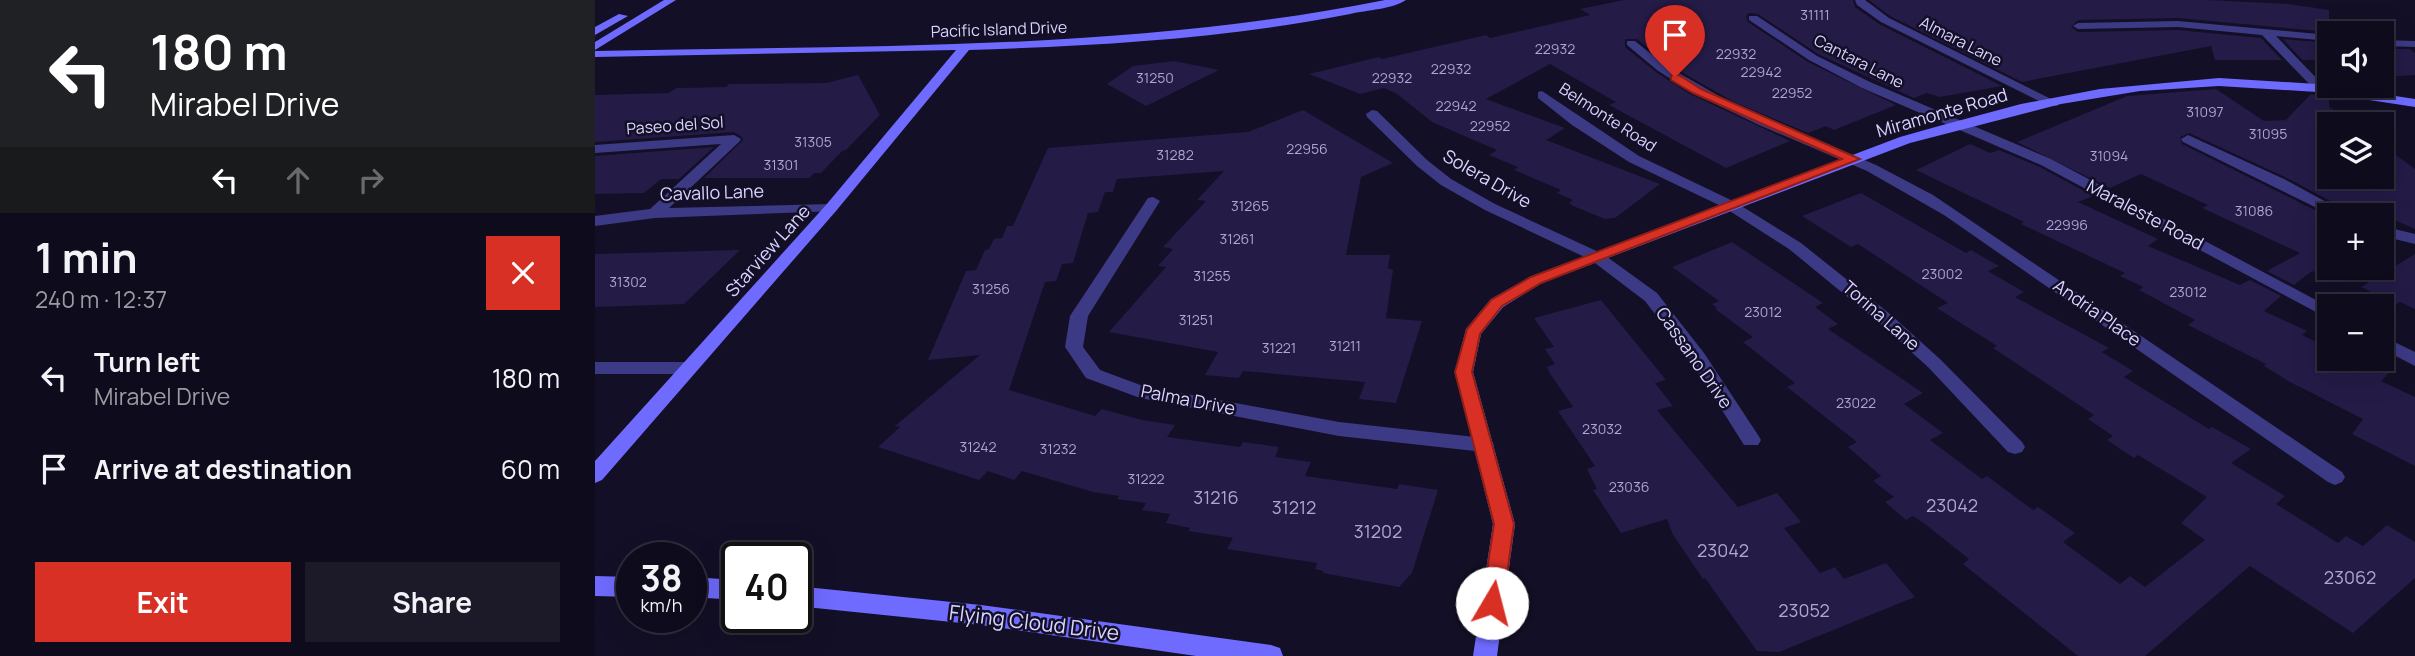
<!DOCTYPE html>
<meta charset="utf-8">
<style>
body{margin:0;font-family:Manrope,sans-serif;background:#1c1929;color:#f1f3f6;height:100vh;display:flex;flex-direction:column;font-size:26px;white-space:nowrap}
*{box-sizing:border-box;margin:0}
p{font-size:23px;color:#9b9ba3}
.icon{flex:none;width:38px;height:38px;fill:none;stroke:currentColor;stroke-width:2;stroke-linecap:round;stroke-linejoin:round}
.map{position:relative;flex:1;overflow:hidden}
.panel{display:flex;flex-direction:column;background:#0e0b1c;width:595px}
.panel>*{flex:none}
.top-card{background:#202124;color:#fff;overflow:hidden}
.fabs{position:absolute;left:1722px;top:21px;display:grid;gap:14px}
.fabs a{display:grid;place-items:center;width:77px;height:77px;border-radius:0px;background:#0e0b1c;box-shadow:0 7px 28px #0002,0 0 0 2px #2e2b3b;font-size:35px}
.speed{position:absolute;left:21px;top:542px;display:flex;gap:14px;font-size:35px;font-weight:700;text-align:center}
.speed>*{display:grid;place-content:center;width:91px;height:91px;border-radius:50%;background:#0e0b1c;box-shadow:0 7px 28px #0002,0 0 0 2px #2e2b3b;line-height:1}
.speed small{font-size:18px;font-weight:400}
.speed .limit{border:4px solid #111;border-radius:10px;background:#fff;color:#111}
.pin{position:absolute;display:grid;place-items:center;width:60px;height:60px;color:#fff;margin:-72px -30px;border-radius:50% 50% 50% 0;rotate:-45deg;box-shadow:0 0 7px #0007}
.pin .icon{rotate:45deg}
.me{position:absolute;width:77px;margin:-38px;rotate:8deg;stroke-linejoin:round;filter:drop-shadow(0 0 5px #0008)}
.turn{display:flex;align-items:center;gap:24px;height:147px;padding:0 35px;font-size:32px}
.turn .icon{width:91px;height:91px;stroke-width:2.5}
.turn b{display:block;font-size:49px;line-height:60px}
.lanes{display:flex;align-items:center;height:66px;padding:0 35px;background:#0003;justify-content:center;gap:35px;direction:ltr}
.lanes .off{opacity:.35}
.round{display:grid;place-items:center;flex:none;width:74px;height:74px;border-radius:0px;background:#1c1929}
.overview{display:flex;align-items:center;justify-content:space-between;height:119px;padding:0 35px}
h1{font-size:42px;font-weight:700;line-height:52px}
.action{display:flex;gap:14px;margin-top:auto;padding:14px 35px}
.action a{flex:1;height:80px;border-radius:0px;background:#d93025;color:#fff;font-size:28px;font-weight:700;line-height:80px;text-align:center}
.action a+a{background:#1c1929;color:#f1f3f6}
ul{padding:0;list-style:none}
li{display:flex;align-items:center;gap:21px;height:91px;padding:0 35px}
li div{flex:1}
li b{display:block;font-size:26px}
li em{font-style:normal}
main{display:flex;flex:1;min-height:0}
.map>svg:first-child{display:block}
</style>
<main>
<section class="panel">
<div class="top-card">
<div class="turn"><svg class="icon" aria-label="left" viewBox="0 0 24 24"><path d="M17 20v-9H6M10 6l-5 5 5 5"/></svg><div><b>180 m</b>Mirabel Drive</div></div>
<div class="lanes"><svg class="icon" aria-label="left" viewBox="0 0 24 24"><path d="M17 20v-9H6M10 6l-5 5 5 5"/></svg><svg class="icon off" aria-label="ahead" viewBox="0 0 24 24"><path d="M12 20V5M6 11l6-6 6 6"/></svg><svg class="icon off" aria-label="right" viewBox="0 0 24 24"><path d="M7 20v-9h11M14 6l5 5-5 5"/></svg></div>
</div>
<div class="overview"><div><h1>1 min</h1><p>240 m · 12:37</p></div><a class="round" style="background:#d93025;color:#fff"><svg class="icon" aria-label="close" viewBox="0 0 24 24"><path d="M6 6l12 12M18 6L6 18"/></svg></a></div>
<ul>
<li><svg class="icon" aria-label="left" viewBox="0 0 24 24"><path d="M17 20v-9H6M10 6l-5 5 5 5"/></svg><div><b>Turn left</b><p>Mirabel Drive</p></div><em>180 m</em></li>
<li><svg class="icon" aria-label="arrive" viewBox="0 0 24 24"><path d="M6 21V4h12l-3 4 3 4H6"/></svg><div><b>Arrive at destination</b></div><em>60 m</em></li>
</ul>
<div class="action"><a>Exit</a><a>Share</a></div>
</section>
<div class="map">
<svg width="1820" height="656" viewBox="0 0 1820 656">
<rect width="100%" height="100%" fill="#130f26"/>
<g fill="#241b47">
<path d="M1029,0H1258L1260,7L1284,24L1407,86L1345,97L1332,93L1319,98L1223,54L1163,14L1154,13L1151,16L1153,22L1213,62L1301,105L1239,130L1231,126L1213,133L1139,102L1071,63L1042,39H1030V47L1061,72L1093,93L1195,141L1131,168L1014,105L1021,102L955,64L891,99L970,128L951,140L1065,184L1020,218L1010,219L978,206L974,203L978,200L962,193L966,190L919,170L923,167L894,155L902,150L837,122L802,94L789,88L765,94L714,74L784,57L787,59L891,35L895,38L995,15L985,9Z"/>
<path d="M1274,0H1613L1693,4L1734,10V32L1583,18L1483,20L1476,27L1483,32L1583,30L1666,38L1687,60H1620L1616,46L1427,82L1295,16Z"/>
<path d="M1688,39L1734,43V60H1707Z"/>
<path d="M1787,49H1815L1820,53V75L1787,77Z"/>
<path d="M579,61L624,70L551,106L512,84L538,66Z"/>
<path d="M263,75L285,115L251,150L247,151L226,173H219L214,178H109L148,140L147,137L139,132L0,142V95L74,93L81,88L131,87L134,84L231,83Z"/>
<path d="M1621,89L1669,121L1691,120L1716,94L1734,97V107L1759,124H1734V177H1787V145L1820,169V229L1765,205L1754,211L1690,177L1594,133L1585,137L1587,144L1734,217V278L1717,271L1699,285L1672,271L1705,253L1607,208L1613,205L1546,174L1515,188L1422,142L1532,96Z"/>
<path d="M708,110L798,163L766,177L751,255H795L793,268L798,270L791,318L827,321L801,403L764,399L770,382L648,371L644,378L610,375L623,352L514,332L571,267L563,266L578,249L568,247L611,201L602,200L629,171L522,179L518,192H510L503,212L493,213L478,263L467,264L461,281L450,282L414,390L500,416L507,409L547,420L580,425L572,437L645,447L648,442L684,447L680,457L716,462L710,476L802,489L804,484L843,490L817,573L804,587L728,573V571L720,569L722,563L632,549L638,538L593,531L595,528L571,523L575,514L547,510L551,503L522,499L524,496L498,492L427,471L419,480L393,471L384,480L283,447L305,427L300,426L385,355L333,360L371,271L381,270L390,250L394,249L399,239L407,238L412,226H418L453,148L653,132Z"/>
<path d="M1375,144L1395,153L1404,150L1445,167L1498,196L1483,202L1563,239L1553,246L1645,285L1655,280L1686,296L1669,311L1712,331L1707,335L1734,348V359H1777L1798,369L1786,381L1820,397V466L1757,434L1768,419L1695,382L1669,366L1671,364L1593,325L1600,320L1544,290L1548,287L1525,276L1530,273L1426,224L1429,222L1321,170Z"/>
<path d="M119,147L84,179H66L49,193L0,194V156Z"/>
<path d="M1266,193L1371,253L1376,250L1404,266L1393,271L1429,292L1420,297L1514,348L1507,352L1538,371L1529,377L1614,429L1617,427L1656,449L1636,463L1690,496L1681,504L1743,543L1751,536L1768,546L1792,525L1820,542V578L1758,633L1655,566L1550,656H1483L1368,564L1374,559L1330,524L1318,516L1311,520L1290,502L1299,497L1278,481L1286,476L1253,447L1262,442L1192,387L1200,383L1148,342L1158,337L1120,309L1122,308L1117,304L1124,301L1077,267L1137,242L1228,303L1220,307L1243,324L1233,329L1328,393L1309,404L1348,433L1335,440L1387,479L1392,476L1438,510L1443,507L1480,533L1468,542L1525,584L1535,576L1550,587L1610,540L1586,523L1612,497L1543,455L1539,458L1512,440L1518,436L1493,419L1499,415L1398,348L1402,346L1342,308L1353,303L1263,244L1256,247L1207,216Z"/>
<path d="M145,250L89,304L0,307V254Z"/>
<path d="M1820,254V309L1805,302L1802,304L1766,287Z"/>
<path d="M1006,300L1071,380L1060,383L1078,406L1062,410L1143,507L1182,493L1206,522L1189,528L1225,573L1240,567L1249,579L1291,563L1320,597L1184,652L1162,651L1110,578L1108,579L1078,535L1072,519L1026,533L998,490L1002,489L992,469L1000,466L963,411L978,407L954,372L952,367L960,364L950,349L959,347L939,318Z"/>
</g>
<g fill="none" stroke-linecap="round" stroke-linejoin="round">
<g fill="#3d3a85" fill-rule="evenodd">
<path d="M1260,0H1270L1294,18L1464,103L1462,106H1454L1286,22L1262,5Z"/>
<path d="M1154,16H1162L1222,56L1275,82L1456,159L1734,307V319L1446,165L1267,88L1214,60L1154,20Z"/>
<path d="M1583,21L1734,35V41L1681,36L1730,87L1720,90L1667,35L1583,27L1483,29L1478,26L1483,23Z"/>
<path d="M1787,40L1820,41V47L1787,46Z"/>
<path d="M1032,41H1040L1070,65L1138,104L1281,165L1338,195L1747,472L1750,477L1747,482L1740,485L1733,482L1349,215L1272,171L1164,125L1094,91L1062,70L1032,45Z"/>
<path d="M947,91L1044,156L1140,202L1206,243L1295,314L1345,359L1427,442L1430,447L1427,452L1420,454L1413,452L1333,367L1283,322L1194,249L1130,208L1034,162L977,125L943,98V92Z"/>
<path d="M777,110L782,111L832,160L856,179L900,204L1008,254L1062,293L1109,353L1163,435L1166,440L1163,445H1149L1096,361L1050,301L996,260L890,210L846,185L822,166L772,117L771,114Z"/>
<path d="M139,135L146,139L144,142L74,208L236,204L243,208L241,211L60,218L0,226V216L55,209L126,144L0,153V145Z"/>
<path d="M1593,135L1689,179L1755,215H1736L1588,142L1586,139Z"/>
<path d="M558,197L565,201L493,316L488,347L505,370L548,386L744,422L889,438L896,440L899,445L896,450L889,452L744,436L545,398L491,378L470,347L475,316L553,198Z"/>
<path d="M1787,226L1820,234V244L1787,236Z"/>
<path d="M1787,336L1820,352V366L1787,349Z"/>
<path d="M0,362H94L103,368L94,374H0Z"/>
</g>
<g fill="#6f6bff" fill-rule="evenodd">
<path d="M69,0H81L0,50V42Z"/>
<path d="M790,0H811C798,9 772,10 755,14C630,39 501,46 374,50L241,211L7,480L0,483V461L231,205L361,50L0,57V51C264,45 530,52 790,0Z"/>
<path d="M24,14L33,16L0,35V27Z"/>
<path d="M1624,78L1722,84L1820,99V107L1722,92L1624,86L1545,91L1466,104L1315,143L947,283L908,307L886,334L878,372L920,524L902,656H878L898,524L860,372L871,329L896,299L935,277L1305,137L1344,126L1426,104L1505,89Z"/>
<path d="M0,576L37,577V597L0,596Z"/>
<path d="M96,577L142,580V600L96,597Z"/>
<path d="M201,586L386,605L676,645L685,648L688,656H601L386,625L201,606Z"/>
</g>
</g>
<path fill="#d93025" stroke="#8d1f18" stroke-width="2" d="M1076,75H1084L1106,89L1265,159L946,283L907,306L885,334L877,372L919,524L908,603L905,609L897,612L890,609L887,603L899,524L860,372L872,329L896,300L936,277L1247,159L1098,93L1076,80Z"/>
<g text-anchor="middle" stroke-width="5" stroke-linejoin="round" paint-order="stroke">
<g font-size="14" fill="#aca6d1">
<text x="1220" y="20">31111</text>
<text x="960" y="54">22932</text>
<text x="1141" y="59">22932</text>
<text x="856" y="74">22932</text>
<text x="1166" y="77">22942</text>
<text x="560" y="83">31250</text>
<text x="797" y="83">22932</text>
<text x="1197" y="98">22952</text>
<text x="861" y="111">22942</text>
<text x="1610" y="117">31097</text>
<text x="895" y="131">22952</text>
<text x="1673" y="139">31095</text>
<text x="218" y="147">31305</text>
<text x="712" y="154">22956</text>
<text x="580" y="160">31282</text>
<text x="1514" y="161">31094</text>
<text x="186" y="170">31301</text>
<text x="655" y="211">31265</text>
<text x="1659" y="216">31086</text>
<text x="1472" y="230">22996</text>
<text x="642" y="244">31261</text>
<text x="1347" y="279">23002</text>
<text x="617" y="281">31255</text>
<text x="33" y="287">31302</text>
<text x="396" y="294">31256</text>
<text x="1593" y="297">23012</text>
<text x="1168" y="317">23012</text>
<text x="601" y="325">31251</text>
<text x="750" y="351">31211</text>
<text x="684" y="353">31221</text>
<text x="1261" y="408">23022</text>
<text x="1007" y="434">23032</text>
<text x="383" y="452">31242</text>
<text x="463" y="454">31232</text>
<text x="551" y="484">31222</text>
<text x="1034" y="492">23036</text>
</g>
<g font-size="16" fill="#d9d4ff" stroke="#130f26">
<text transform="translate(404 29) rotate(-2)" y="6">Pacific Island Drive</text>
<text transform="translate(1366 41) rotate(27)" y="6">Almara Lane</text>
<text transform="translate(1264 61) rotate(27)" y="6">Cantara Lane</text>
<text transform="translate(1013 117) rotate(33)" y="6">Belmonte Road</text>
<text transform="translate(80 125) rotate(-4)" y="6">Paseo del Sol</text>
</g>
<g font-size="18" fill="#d9d4ff" stroke="#130f26">
<text transform="translate(1347 113) rotate(-16)" y="6">Miramonte Road</text>
<text transform="translate(892 179) rotate(30)" y="6">Solera Drive</text>
<text transform="translate(117 193) rotate(-2)" y="6">Cavallo Lane</text>
<text transform="translate(1550 215) rotate(28)" y="6">Maraleste Road</text>
<text transform="translate(173 251) rotate(-48)" y="6">Starview Lane</text>
<text transform="translate(1502 313) rotate(35)" y="6">Andria Place</text>
<text transform="translate(1286 316) rotate(41)" y="6">Torina Lane</text>
<text transform="translate(1099 358) rotate(55)" y="6">Cassano Drive</text>
<text transform="translate(593 400) rotate(11)" y="6">Palma Drive</text>
</g>
<g font-size="18" fill="#aca6d1">
<text x="621" y="504">31216</text>
<text x="1357" y="512">23042</text>
<text x="699" y="514">31212</text>
<text x="783" y="538">31202</text>
<text x="1128" y="557">23042</text>
<text x="1755" y="584">23062</text>
<text x="1209" y="617">23052</text>
</g>
<g font-size="21" fill="#d9d4ff" stroke="#130f26">
<text transform="translate(439 623) rotate(7)" y="7">Flying Cloud Drive</text>
</g>
</g>
</svg>
<div class="fabs">
<a><svg class="icon" aria-label="sound" viewBox="0 0 24 24"><path d="M4 9h4l5-4v14l-5-4H4zM17 9q2 3 0 6"/></svg></a>
<a><svg class="icon" aria-label="layers" viewBox="0 0 24 24"><path d="M12 4l9 5-9 5-9-5zM3 14l9 5 9-5"/></svg></a>
<a>+</a>
<a>−</a>
</div>
<div class="speed"><div>38<small>km/h</small></div><div class="limit">40</div></div>
<div class="pin" style="left:1080px;top:77px;background:#d93025"><svg class="icon" aria-label="arrive" viewBox="0 0 24 24"><path d="M6 21V4h12l-3 4 3 4H6"/></svg></div>
<svg class="me" style="left:897px;top:603px" viewBox="-20 -20 40 40"><circle r="19" fill="#fff"/><path d="M0-13L10 11 0 6-10 11z" fill="#d93025"/></svg>
</div>
</main>
